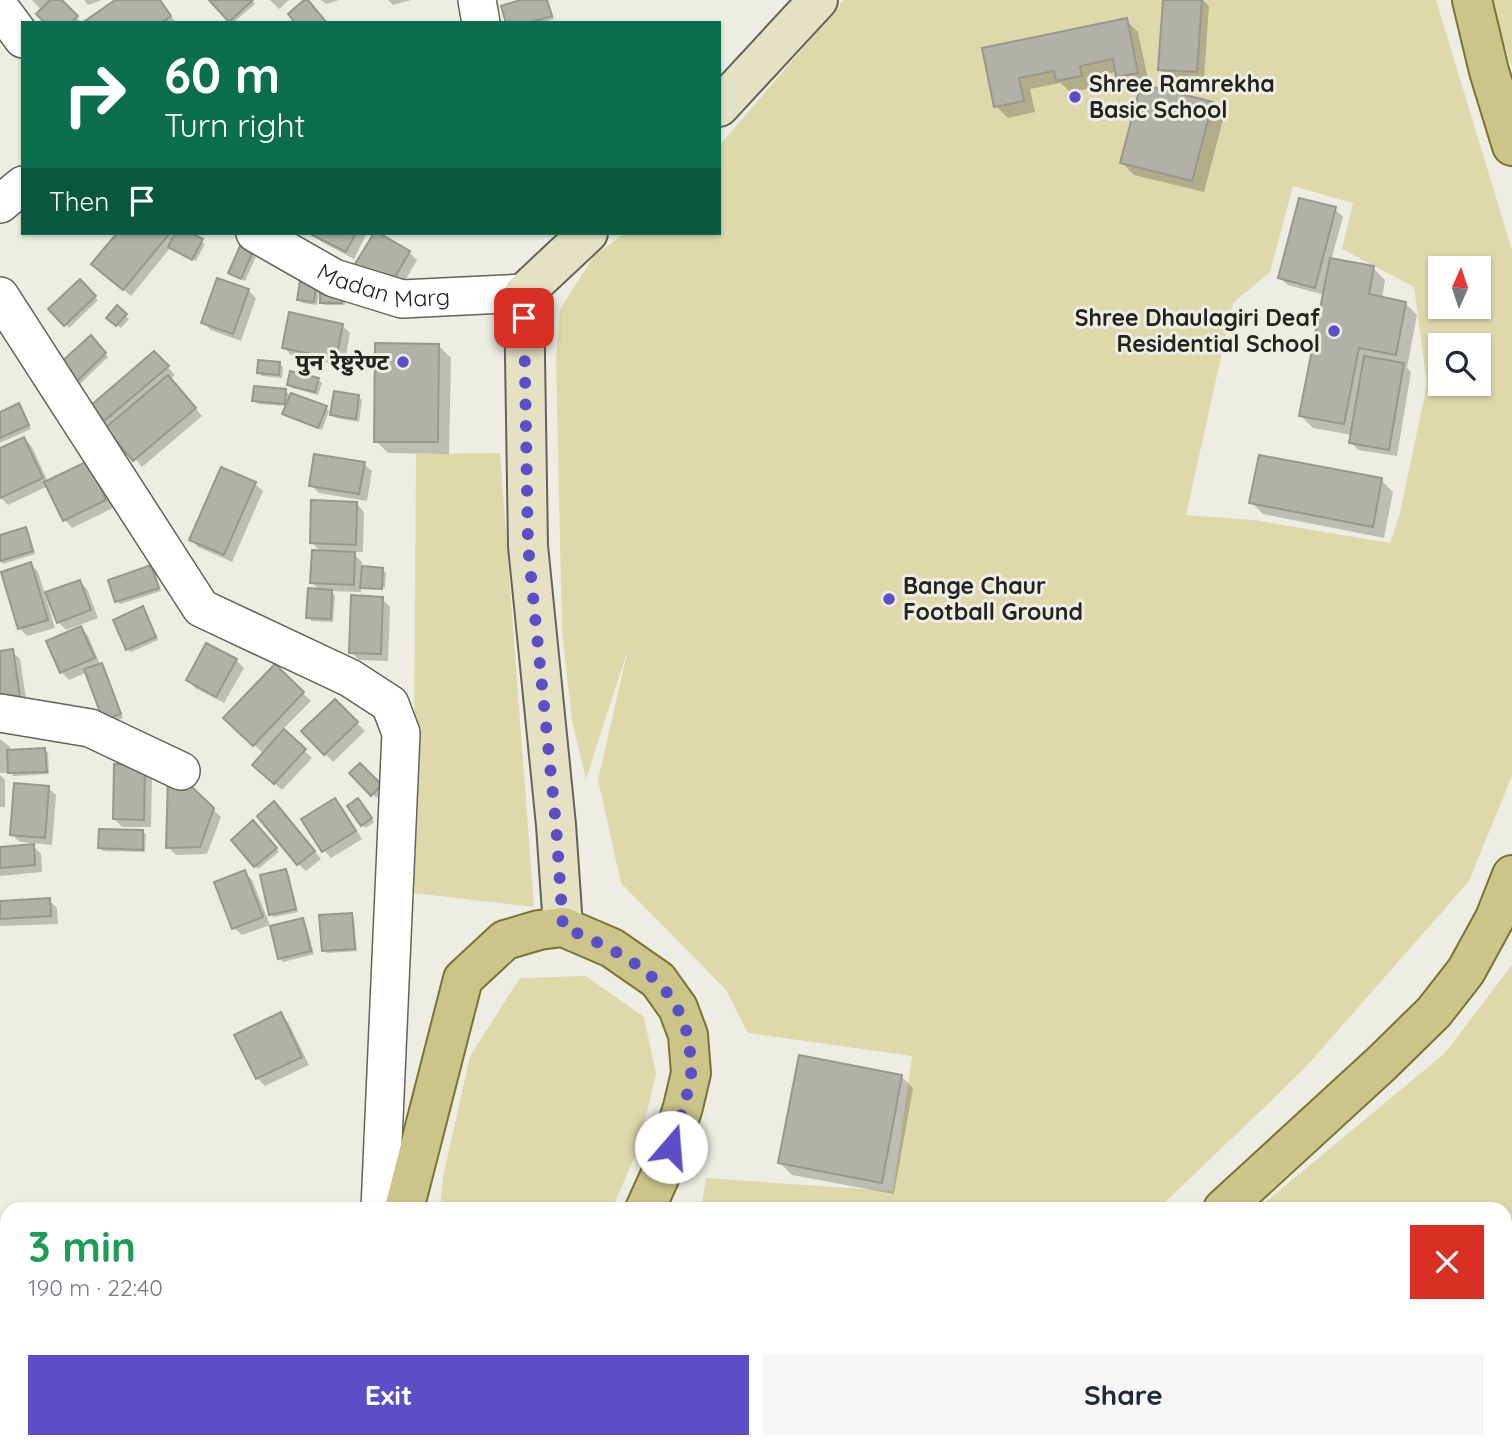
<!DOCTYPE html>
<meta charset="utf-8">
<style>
body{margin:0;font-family:Quicksand,"Noto Sans Devanagari",sans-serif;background:#f6f6f7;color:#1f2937;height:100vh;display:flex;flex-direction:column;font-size:26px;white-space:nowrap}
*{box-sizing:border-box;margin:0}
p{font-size:23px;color:#747a83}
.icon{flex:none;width:38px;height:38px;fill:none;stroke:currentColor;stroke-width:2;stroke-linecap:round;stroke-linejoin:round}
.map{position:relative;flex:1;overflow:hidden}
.drawer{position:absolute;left:0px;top:1202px;width:1512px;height:247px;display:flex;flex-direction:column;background:#fff;border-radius:21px 21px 0 0;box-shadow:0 2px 5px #0004}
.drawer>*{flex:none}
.banner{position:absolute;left:21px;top:21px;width:700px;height:214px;border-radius:0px;box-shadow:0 2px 5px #0004;background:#0b6e4f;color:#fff;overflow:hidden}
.needle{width:46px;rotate:3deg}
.buttons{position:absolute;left:1428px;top:256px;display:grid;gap:14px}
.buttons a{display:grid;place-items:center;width:63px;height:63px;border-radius:0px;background:#fff;box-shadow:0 2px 5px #0004;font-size:35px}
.pin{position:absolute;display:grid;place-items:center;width:60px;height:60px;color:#fff;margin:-30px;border-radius:14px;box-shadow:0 4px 10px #0006}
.me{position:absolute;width:77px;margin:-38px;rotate:18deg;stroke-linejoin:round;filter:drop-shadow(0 0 5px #0008)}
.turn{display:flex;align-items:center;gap:24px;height:147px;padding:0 28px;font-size:32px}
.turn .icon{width:91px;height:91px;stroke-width:2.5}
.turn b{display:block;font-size:49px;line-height:60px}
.then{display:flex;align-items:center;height:66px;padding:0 28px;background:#0003;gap:14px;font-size:26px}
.round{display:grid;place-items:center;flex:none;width:74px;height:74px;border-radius:0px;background:#f6f6f7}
.head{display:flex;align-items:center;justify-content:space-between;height:119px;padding:0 28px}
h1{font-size:42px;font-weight:800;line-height:52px;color:#1e9e55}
.action{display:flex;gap:14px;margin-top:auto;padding:14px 28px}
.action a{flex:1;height:80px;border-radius:0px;background:#5b4ec7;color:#fff;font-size:28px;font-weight:800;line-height:80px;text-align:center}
.action a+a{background:#f6f6f7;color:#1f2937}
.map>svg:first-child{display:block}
</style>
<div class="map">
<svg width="1512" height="1448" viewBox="0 0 1512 1448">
<rect width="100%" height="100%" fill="#eeede3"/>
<g fill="#ded9ab" fill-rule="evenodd">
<path d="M844,0H1436L1512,250V776L1469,881L1305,1068L1158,1209H701L706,1178L893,1191L912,1056L748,1033L726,990L621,883L598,780L628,649L586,779L572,721L562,631L556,359L560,309L594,256L625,233H719V146ZM1293,186L1353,203L1342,249L1414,287L1427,384L1400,513L1390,543L1254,520L1186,515L1233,303L1270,272ZM1440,268H1479V306H1440ZM1440,345H1479V383H1440Z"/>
<path d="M1493,0H1512V67L1499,30Z"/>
<path d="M500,453L534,907L413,893L416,454Z"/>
<path d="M1512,965V1448H1063L1067,1442H1505V1209H1257L1445,1053Z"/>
<path d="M586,976L644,1017L656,1074L638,1149L612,1209H440L443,1177L470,1056L520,978Z"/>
<path d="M414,1442H533L532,1448H412Z"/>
<path d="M613,1442H972L969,1448H611Z"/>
</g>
<g fill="#0003">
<path d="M32,0H63L61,2L80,21L78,23H47L42,11Z"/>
<path d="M84,0H102L88,5Z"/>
<path d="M119,0H160L176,23H85Z"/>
<path d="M211,0H252L255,4L233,23Z"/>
<path d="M270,0H289L279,9Z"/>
<path d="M321,0H339L326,4Z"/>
<path d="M388,0H411L393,5Z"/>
<path d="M527,0H548L554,19L542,23H508Z"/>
<path d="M1165,0H1203L1209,6L1204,79L1168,77L1160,69Z"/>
<path d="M1126,20L1138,32L1149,84L1130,88L1118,76L1117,72L1090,77L1093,88L1070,92L1061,83L1030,89L1035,112L1008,118L996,106L984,49Z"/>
<path d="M1212,104L1224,116L1204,192L1134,175L1122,163Z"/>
<path d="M1335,209L1343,217L1331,260L1373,268L1385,280L1382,299L1405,303L1417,315L1407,368L1411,372L1397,456L1358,450L1351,442L1352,435L1313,428L1301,416L1325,295L1288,285L1280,278Z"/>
<path d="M120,233H169L174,238L177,233H187L205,244L196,261L171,247L131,296L94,263Z"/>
<path d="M315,233H367L354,259L322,242L314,235Z"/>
<path d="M376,233L409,252L417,260L396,296L355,268Z"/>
<path d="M242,246L257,254L245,281L231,273Z"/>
<path d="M80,282L98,300L69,328L51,309Z"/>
<path d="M320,283L317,305L302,303L298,299Z"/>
<path d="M248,290L256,298L241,341L211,330L203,322Z"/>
<path d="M345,296V305H325L322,302Z"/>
<path d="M117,308L129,319L121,328L112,321Z"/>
<path d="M342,325L350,333L344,366L291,355L284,348Z"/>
<path d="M90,338L108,357L80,384L62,364Z"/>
<path d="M439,346L451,358L449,454L388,453L376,441Z"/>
<path d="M154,353L175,375L170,379L202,416L142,467L92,407Z"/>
<path d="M279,364L283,367L282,378L262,376L259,372Z"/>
<path d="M318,380L322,383L318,395L292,388L289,384Z"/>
<path d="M285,391L291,396L326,408L329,411L322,430L288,417L285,413L287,406L258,404L254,400Z"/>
<path d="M358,397L362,400L359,422L336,418L332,415Z"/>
<path d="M19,405L31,429L0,443V414Z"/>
<path d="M24,439L32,447L48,482L95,471L113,508L72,528L65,520L48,486L8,505L0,497V450Z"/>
<path d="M364,464L372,471L367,501L319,493L311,485Z"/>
<path d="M1381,480L1393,492L1384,538L1263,514L1251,502Z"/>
<path d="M255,484L263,491L232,562L198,547L191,539Z"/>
<path d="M357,504L364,512L363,552H352L362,562V568L382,570L386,573L385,588L363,586V588L361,586V592L331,591L335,595L333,622L312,621L308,617L320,591L312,582L321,552L312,543Z"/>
<path d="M25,529L29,533L35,554L3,564L0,561V537Z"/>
<path d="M31,564L38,572L45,594L80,582L87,589L98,618L66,630L58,622L48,594L45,595L55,628L27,636L19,628Z"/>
<path d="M151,567L154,570L161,591L120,604L117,601Z"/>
<path d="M382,599L390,607L388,661L359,660L351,652Z"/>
<path d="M143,608L158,640L131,652L127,649Z"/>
<path d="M80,628L88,636L100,664L105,668L123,718L108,723L87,672L69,680L61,672Z"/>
<path d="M12,651L20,659L27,705L0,708V653Z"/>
<path d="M236,660L244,668L224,703L195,688L188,680Z"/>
<path d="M275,666L311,701L282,730L312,758L282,790L262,772L264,754L225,718Z"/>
<path d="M335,701L365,731L333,762L304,731Z"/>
<path d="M0,739L10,747V751L45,750L48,753L49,774L13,776L11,773H0Z"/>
<path d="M115,766L152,774L151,827H122L114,819Z"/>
<path d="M360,766L384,790L376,798L352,773Z"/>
<path d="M0,775L5,780V807H0Z"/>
<path d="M190,787L221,817L207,854L176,855L168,847Z"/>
<path d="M48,788L56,795L52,845L20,842L12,835Z"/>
<path d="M335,800L343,808L362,839L331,858L324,850Z"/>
<path d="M361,804L374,822L366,828L362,825Z"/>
<path d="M282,811L321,859L306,871L298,864Z"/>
<path d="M253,823L279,852L258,869L233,840Z"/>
<path d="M143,831L146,835L145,852L103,851L100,848Z"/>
<path d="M33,846L41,854L42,872L0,876V849Z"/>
<path d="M285,871L289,875L298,912L274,917L271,914Z"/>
<path d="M245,872L252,880L270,925L242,935L234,928Z"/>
<path d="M49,900L57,908L58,924L0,926V903Z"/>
<path d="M351,915L354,918L357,951L327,953L324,950Z"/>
<path d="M303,920L306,924L314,954L283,962L279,958Z"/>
<path d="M280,1014L288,1022L309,1065L265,1086L257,1078Z"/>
<path d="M901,1076L913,1088L894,1194L792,1175L780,1163Z"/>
</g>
<g fill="#b2b1a8" stroke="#98978e" stroke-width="2">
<path d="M50,0H62L78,16L71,23H45L36,14Z"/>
<path d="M115,0H160L171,16L161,23H82Z"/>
<path d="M209,0H253L229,22Z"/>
<path d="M304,0H308L327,23H295L288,14Z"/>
<path d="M520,0H547L552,16L529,23H506L501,6Z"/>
<path d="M1163,0H1202L1197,72L1158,70Z"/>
<path d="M1127,18L1138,73L1116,77L1113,59L1080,66L1082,76L1056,81L1054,71L1019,78L1024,101L994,107L982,48Z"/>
<path d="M1141,84L1213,102L1192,181L1120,163Z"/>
<path d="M1299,198L1336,207L1315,288L1278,278Z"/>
<path d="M117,233H170L123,290L91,264Z"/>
<path d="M175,233H191L203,239L192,260L168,247Z"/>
<path d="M313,233H356L346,252L312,235Z"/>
<path d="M374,233H379L410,251L388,289L352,269Z"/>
<path d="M241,244L254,249L241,279L228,273Z"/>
<path d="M1330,258L1374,266L1369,294L1406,302L1396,355L1359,348L1344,424L1299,416Z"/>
<path d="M301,275L317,278L314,302L297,300Z"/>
<path d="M217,278L249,289L233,334L201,323Z"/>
<path d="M80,279L96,296L64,326L48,309Z"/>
<path d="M320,291H343L342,303H320Z"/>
<path d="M117,305L127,314L116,326L106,318Z"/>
<path d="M289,312L343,324L336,359L282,348Z"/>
<path d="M91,335L106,353L76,382L59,364Z"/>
<path d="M375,343L439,344L438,442H374Z"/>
<path d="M154,351L169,366L103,422L90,406Z"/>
<path d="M1364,356L1404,363L1389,450L1349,443Z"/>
<path d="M258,360L280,362L279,375L257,373Z"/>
<path d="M290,371L319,378L315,392L287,385Z"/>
<path d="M168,375L196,408L133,461L105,428Z"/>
<path d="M254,386L286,389L285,404L252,401Z"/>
<path d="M334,391L359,395L356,419L330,415Z"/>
<path d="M291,393L327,406L318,428L282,414Z"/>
<path d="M19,403L29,425L0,438V412Z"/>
<path d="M24,437L43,478L0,498V448Z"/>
<path d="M314,454L365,462L359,494L309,486Z"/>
<path d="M1259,455L1382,478L1373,527L1249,503Z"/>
<path d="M88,461L106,500L63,521L44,482Z"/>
<path d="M221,467L256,482L224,555L189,540Z"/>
<path d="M311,500L357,502L356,545L310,543Z"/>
<path d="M26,527L33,551L0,561V535Z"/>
<path d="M312,550L355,552L354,585L310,583Z"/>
<path d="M31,562L48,620L18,629L1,572Z"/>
<path d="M151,565L159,588L115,602L108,580Z"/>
<path d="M362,566L383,568L382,589L360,588Z"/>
<path d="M80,580L91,610L57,623L45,592Z"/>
<path d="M308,588L332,590L331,619L306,618Z"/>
<path d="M351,595L383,597L381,654L349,653Z"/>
<path d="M143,606L156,637L126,650L113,620Z"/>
<path d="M81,626L95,658L60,673L46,641Z"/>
<path d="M206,643L237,659L216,697L186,680Z"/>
<path d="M13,649L20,697L0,700V651Z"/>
<path d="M102,663L121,714L103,720L84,669Z"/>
<path d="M275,664L304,692L253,746L223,718Z"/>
<path d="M335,699L358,722L324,755L301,731Z"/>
<path d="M284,729L306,749L274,784L252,765Z"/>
<path d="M45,748L47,772L8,773L7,750Z"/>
<path d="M360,763L382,785L371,796L349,773Z"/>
<path d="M114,764L145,765L144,820L113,819Z"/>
<path d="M168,777L191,786L214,808L200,847L166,848Z"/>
<path d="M14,783L49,786L45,838L10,835Z"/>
<path d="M335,798L356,831L322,852L301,819Z"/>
<path d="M358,798L372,818L361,826L347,806Z"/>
<path d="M274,801L315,851L297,865L257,816Z"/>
<path d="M253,820L277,848L254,867L231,840Z"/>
<path d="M99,829L143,830V850L98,848Z"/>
<path d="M34,844L35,865L0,868V847Z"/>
<path d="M286,869L296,909L269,915L260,875Z"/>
<path d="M245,870L263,917L232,929L214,882Z"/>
<path d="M50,898L51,916L0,919V901Z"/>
<path d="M352,913L355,949L322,951L319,915Z"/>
<path d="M303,918L311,951L278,959L270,926Z"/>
<path d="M281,1012L302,1057L256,1079L234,1035Z"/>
<path d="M799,1055L902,1075L882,1183L778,1163Z"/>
<path d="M0,1282H7V1337L0,1336Z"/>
<path d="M173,1442H220L222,1448H153Z"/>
</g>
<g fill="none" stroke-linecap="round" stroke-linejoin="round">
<g stroke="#64635b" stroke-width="40">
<g id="street">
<path d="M477,0L481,23"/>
<path d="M0,8L23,39"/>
<path d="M0,204L23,185"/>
<path id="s1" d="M255,233L334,278L402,299L524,293"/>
<path d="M0,296L201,608L350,678L390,704L401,733L380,1209"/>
<path d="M0,713L90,728L181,771"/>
</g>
</g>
<g stroke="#64635b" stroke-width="42">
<g id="secondary">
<path d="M719,107L818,0"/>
<path d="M563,927L556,825L528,546L524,293L588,233"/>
</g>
</g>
<g stroke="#7a7332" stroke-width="42">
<g id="primary">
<path d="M1472,0L1489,71L1512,146"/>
<path d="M404,1209L463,979L505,940L539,930L563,927L612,948L658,980L678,1008L688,1035L691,1073L683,1107L664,1167L645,1209"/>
<path d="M1223,1209L1382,1063L1434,1012L1466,971L1495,918L1512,875"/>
<path d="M350,1448L351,1442"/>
<path d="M561,1448L562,1442"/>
<path d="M1027,1448L1030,1442"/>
</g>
</g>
<use href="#street" stroke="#fff" stroke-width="37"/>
<use href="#secondary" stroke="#e5e2c4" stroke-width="38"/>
<use href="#primary" stroke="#cbc589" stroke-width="38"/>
</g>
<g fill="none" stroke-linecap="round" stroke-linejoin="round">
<path stroke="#5b4ec7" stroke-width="12" stroke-dasharray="0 21.6" d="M524,318L528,546L556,825L563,927C621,952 684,980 690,1052C690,1059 692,1067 691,1074C688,1098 678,1123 671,1147"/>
</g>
<g fill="#5b4ec7" stroke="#eeede3" stroke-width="2.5">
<circle cx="1075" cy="97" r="7"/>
<circle cx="1334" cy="331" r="7"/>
<circle cx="403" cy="362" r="7"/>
<circle cx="889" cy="599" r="7"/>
</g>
<g text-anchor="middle" stroke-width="6" stroke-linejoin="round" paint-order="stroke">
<g font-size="23" font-weight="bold" fill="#232320" stroke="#eeede3" text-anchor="start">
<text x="1089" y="92">Shree Ramrekha<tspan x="1089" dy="26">Basic School</tspan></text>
<text x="1320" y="326" text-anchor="end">Shree Dhaulagiri Deaf<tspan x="1320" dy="26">Residential School</tspan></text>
<text x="389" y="370" text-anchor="end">पुन रेष्टुरेण्ट</text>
<text x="903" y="594">Bange Chaur<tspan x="903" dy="26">Football Ground</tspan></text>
</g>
<g font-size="23" fill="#232320" stroke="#eeede3">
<text dy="8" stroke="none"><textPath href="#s1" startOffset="142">Madan Marg</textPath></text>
</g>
</g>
</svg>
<div class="buttons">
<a><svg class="needle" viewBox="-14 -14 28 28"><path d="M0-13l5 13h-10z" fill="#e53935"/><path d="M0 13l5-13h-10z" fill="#747a83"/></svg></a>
<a><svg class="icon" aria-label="search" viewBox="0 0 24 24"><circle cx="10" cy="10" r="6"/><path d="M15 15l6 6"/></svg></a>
</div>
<div class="pin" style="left:524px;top:318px;background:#d93025"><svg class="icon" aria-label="arrive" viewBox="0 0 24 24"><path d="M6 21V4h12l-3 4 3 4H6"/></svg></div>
<svg class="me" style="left:671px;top:1147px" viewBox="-20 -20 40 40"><circle r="19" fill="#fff"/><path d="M0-13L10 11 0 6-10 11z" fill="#5b4ec7"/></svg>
<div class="banner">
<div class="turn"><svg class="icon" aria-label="right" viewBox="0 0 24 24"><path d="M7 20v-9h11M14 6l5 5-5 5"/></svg><div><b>60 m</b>Turn right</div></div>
<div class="then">Then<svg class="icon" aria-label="arrive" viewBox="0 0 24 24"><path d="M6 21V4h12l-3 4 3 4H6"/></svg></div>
</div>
<section class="drawer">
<div class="head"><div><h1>3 min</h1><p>190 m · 22:40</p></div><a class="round" style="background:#d93025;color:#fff"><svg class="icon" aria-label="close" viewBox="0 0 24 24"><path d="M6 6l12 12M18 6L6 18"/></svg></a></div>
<div class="action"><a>Exit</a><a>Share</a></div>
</section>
</div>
